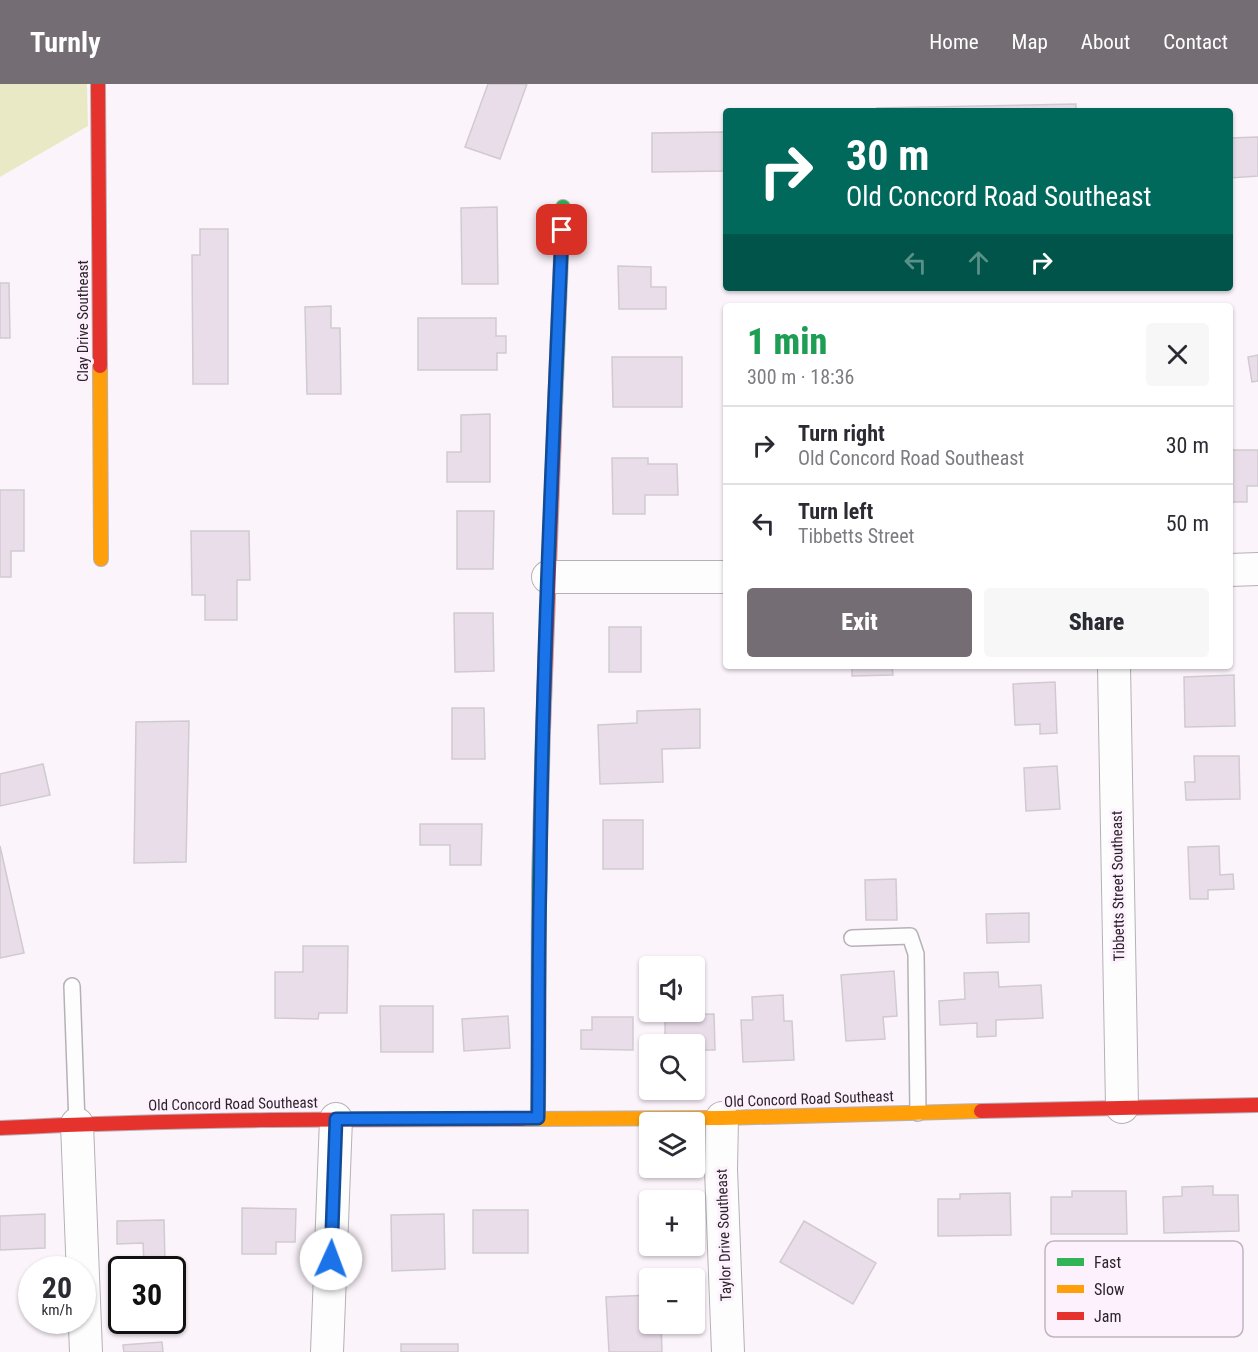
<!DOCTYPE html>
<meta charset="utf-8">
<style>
body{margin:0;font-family:"Roboto Condensed",sans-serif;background:#f7f7f7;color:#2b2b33;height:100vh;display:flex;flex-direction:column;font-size:22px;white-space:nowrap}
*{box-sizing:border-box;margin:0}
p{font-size:20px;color:#7c7c81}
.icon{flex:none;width:33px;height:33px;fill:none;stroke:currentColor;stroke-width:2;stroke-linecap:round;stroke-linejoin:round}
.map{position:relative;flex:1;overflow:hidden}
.side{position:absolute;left:723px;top:219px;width:510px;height:366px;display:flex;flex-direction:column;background:#fff;border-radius:6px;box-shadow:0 2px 4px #0004}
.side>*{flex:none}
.guide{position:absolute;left:723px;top:24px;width:510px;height:183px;border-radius:6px;box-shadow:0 2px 4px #0004;background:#00695c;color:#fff;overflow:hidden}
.tools{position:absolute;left:639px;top:872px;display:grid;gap:12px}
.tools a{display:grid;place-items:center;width:66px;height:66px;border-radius:6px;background:#fff;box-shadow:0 2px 4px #0004;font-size:30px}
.speed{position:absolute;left:18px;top:1172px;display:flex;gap:12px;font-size:30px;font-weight:700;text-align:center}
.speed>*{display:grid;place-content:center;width:78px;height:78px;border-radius:50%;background:#fff;box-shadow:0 2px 4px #0004;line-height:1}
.speed small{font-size:15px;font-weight:400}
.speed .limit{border:3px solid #111;border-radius:9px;background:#fff;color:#111}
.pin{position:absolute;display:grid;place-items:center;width:51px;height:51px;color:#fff;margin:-26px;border-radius:12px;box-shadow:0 3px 9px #0006}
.me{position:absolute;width:66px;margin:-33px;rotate:2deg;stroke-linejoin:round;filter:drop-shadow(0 0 4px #0008)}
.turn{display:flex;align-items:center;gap:21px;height:126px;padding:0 24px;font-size:27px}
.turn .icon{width:78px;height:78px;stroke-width:2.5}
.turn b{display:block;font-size:42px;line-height:51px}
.lanes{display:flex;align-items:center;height:57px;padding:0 24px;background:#0003;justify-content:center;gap:30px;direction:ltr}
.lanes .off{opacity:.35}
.round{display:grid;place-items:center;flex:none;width:63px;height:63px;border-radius:6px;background:#f7f7f7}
.overview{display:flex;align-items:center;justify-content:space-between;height:102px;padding:0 24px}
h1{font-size:36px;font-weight:800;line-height:45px;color:#1e9e55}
.cta{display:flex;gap:12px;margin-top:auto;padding:12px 24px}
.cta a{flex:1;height:69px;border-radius:6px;background:#746d74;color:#fff;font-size:24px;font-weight:800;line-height:69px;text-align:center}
.cta a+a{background:#f7f7f7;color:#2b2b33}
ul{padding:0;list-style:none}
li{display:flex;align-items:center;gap:18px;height:78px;padding:0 24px;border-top:2px solid #e1e1e2}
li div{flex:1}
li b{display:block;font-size:22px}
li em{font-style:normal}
header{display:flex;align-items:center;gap:36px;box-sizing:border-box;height:84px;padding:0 30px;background:#746d74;color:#fff}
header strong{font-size:28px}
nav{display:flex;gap:33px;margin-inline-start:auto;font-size:21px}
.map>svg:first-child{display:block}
</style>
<header>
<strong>Turnly</strong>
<nav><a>Home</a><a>Map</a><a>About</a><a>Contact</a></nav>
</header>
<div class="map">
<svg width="1258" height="1268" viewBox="0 0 1258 1268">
<rect width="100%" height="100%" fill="#fbf4fb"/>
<path fill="#e9eac5" d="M0,0H87L88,42L0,93Z"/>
<g fill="#e9dde9" stroke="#d0cbd0" stroke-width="1.5">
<path d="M488,0H527L500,75L465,63Z"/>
<path d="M1076,20V27H877V24Z"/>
<path d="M726,48V87L652,88V49Z"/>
<path d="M1258,53V92L1230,94V54Z"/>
<path d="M497,123L498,200H462L461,124Z"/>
<path d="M200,145H228V300H193L192,171H200Z"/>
<path d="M618,182L651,183V203H666V225H619Z"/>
<path d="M0,199H9L10,254H0Z"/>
<path d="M331,222V244H340L341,310H307L305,223Z"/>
<path d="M418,234H496V252H506V269H497V286H418Z"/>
<path d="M1258,271V297L1252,298L1248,273Z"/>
<path d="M612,273H682V323H613Z"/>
<path d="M490,330V398H447V368H461V331Z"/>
<path d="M1230,366H1258V402H1247V418H1230Z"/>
<path d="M612,374H648V380H677L678,411H645V430H613Z"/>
<path d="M0,406H24V467H11V493H0Z"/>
<path d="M457,427H494L493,485H457Z"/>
<path d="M191,447H249L250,496H237V536H205V511H192Z"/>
<path d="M454,529H493L494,587L455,588Z"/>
<rect x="609" y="543" width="32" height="45"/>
<path d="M852,582H892L893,591L852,592Z"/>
<path d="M1234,591L1235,642L1185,643L1184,593Z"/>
<path d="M1055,598L1057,649L1040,650V640L1015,641L1013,600Z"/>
<path d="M452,624H484L485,675H452Z"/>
<path d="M700,625V664L662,665L663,698L600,700L598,641L637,639V627Z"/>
<path d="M189,637L186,778L134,779L136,638Z"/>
<path d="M1194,672H1239L1240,715L1186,716L1185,698H1195Z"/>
<path d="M43,680L50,711L0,722V690Z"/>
<path d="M1057,682L1060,725L1026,727L1024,684Z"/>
<rect x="603" y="736" width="40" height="49"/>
<path d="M420,740H482L481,781H450V761H420Z"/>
<path d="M0,762L24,869L0,874Z"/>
<path d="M1219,762L1220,791L1233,790L1234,805L1208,806V815H1190L1188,763Z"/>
<path d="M896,795L897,836H866L865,796Z"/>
<path d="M1029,829V858L987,859L986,830Z"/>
<path d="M303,862H348L347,929H319L318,935L275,934V888H303Z"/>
<path d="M894,887L897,932L883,933L885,955L846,957L841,891Z"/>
<path d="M998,888L999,903L1041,901L1043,934L996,936V952L977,953V939L940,941L939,917L965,915L964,889Z"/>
<path d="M783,911L784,937H792L794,976L743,978L741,936H753L752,913Z"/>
<path d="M380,922H433V968H381Z"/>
<path d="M714,930L715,966H694V960H665V931Z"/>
<path d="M508,932L510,964L464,967L462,935Z"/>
<path d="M592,933H633V966L581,965V946H592Z"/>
<path d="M1213,1102V1111H1238L1239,1147L1164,1149L1163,1113L1182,1112V1103Z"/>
<path d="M1072,1107H1126L1127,1150H1051V1113H1072Z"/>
<path d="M1010,1109L1011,1151L938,1152V1115H960V1110Z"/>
<path d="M242,1124L296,1125L295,1158H276V1170H242Z"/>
<rect x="473" y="1126" width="55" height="43"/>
<path d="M45,1130V1164L0,1166V1132Z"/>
<path d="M444,1130L445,1185L392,1187L391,1131Z"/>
<path d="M164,1136L165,1179H144L143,1159L117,1160V1137Z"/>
<path d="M804,1137L876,1179L853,1220L780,1178Z"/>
<path d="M650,1211V1239H661L662,1268H609L606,1213Z"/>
<path d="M162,1258L163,1268H124L123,1261Z"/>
<rect x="401" y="1260" width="57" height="8"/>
</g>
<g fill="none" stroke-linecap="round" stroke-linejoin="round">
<g stroke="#b6b1b6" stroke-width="18">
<g id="lane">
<path d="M852,854L910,852L916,870L918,1029"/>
<path d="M72,902L77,1040"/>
</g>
</g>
<g stroke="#b6b1b6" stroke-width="34">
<g id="street">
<path d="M1230,486L1258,485"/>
<path d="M548,493H726"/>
<path d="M1114,582L1122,1023"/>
<path d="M722,1034L721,1085L728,1268"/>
<path d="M77,1040L86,1268"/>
<path d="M327,1268L336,1035"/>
</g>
</g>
<g stroke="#b6b1b6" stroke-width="16">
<g id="fast">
<path d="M555,324L563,123"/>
<path d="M538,1034L539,797L543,647"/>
</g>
</g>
<g stroke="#b6b1b6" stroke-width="16">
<g id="slow">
<path d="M100,282L101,475"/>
<path d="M522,1035L722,1034L981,1027"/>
</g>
</g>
<g stroke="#b6b1b6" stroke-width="16">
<g id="jam">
<path d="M98,0L100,282"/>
<path d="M543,647L555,324"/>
<path d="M981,1027L1258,1021"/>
<path d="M0,1044C174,1035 348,1035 522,1035"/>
</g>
</g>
<use href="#lane" stroke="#fefdfe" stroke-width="15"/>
<use href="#street" stroke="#fefdfe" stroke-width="32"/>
<use href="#fast" stroke="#30b455" stroke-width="14"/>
<use href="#slow" stroke="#ff9f0a" stroke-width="14"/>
<use href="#jam" stroke="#e5322d" stroke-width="14"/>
</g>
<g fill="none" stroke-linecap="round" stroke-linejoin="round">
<g stroke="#114b97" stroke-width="15">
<path id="route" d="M331,1175L336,1035L538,1034C539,955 538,877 540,798C542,581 553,363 562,146"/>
</g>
<use href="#route" stroke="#1a73e8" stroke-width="10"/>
</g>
<g text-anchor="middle" stroke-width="6" stroke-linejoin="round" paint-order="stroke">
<g font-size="15" fill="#2b252b" stroke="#fef1fe">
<text transform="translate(83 237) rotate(-90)" y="5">Clay Drive Southeast</text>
<text transform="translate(1118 802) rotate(-91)" y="5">Tibbetts Street Southeast</text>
<text transform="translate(809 1015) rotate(-2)" y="5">Old Concord Road Southeast</text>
<text transform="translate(233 1020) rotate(-1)" y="5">Old Concord Road Southeast</text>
<text transform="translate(724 1151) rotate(-92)" y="5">Taylor Drive Southeast</text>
</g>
</g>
<rect x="1045" y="1157" width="198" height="96" rx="9" fill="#fef1fe" stroke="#bfb4bf" stroke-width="1.5"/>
<rect x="1057" y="1174" width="27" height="8" fill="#30b455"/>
<rect x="1057" y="1201" width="27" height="8" fill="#ff9f0a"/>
<rect x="1057" y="1228" width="27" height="8" fill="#e5322d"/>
<g font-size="16" fill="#2b252b">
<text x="1094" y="1184">Fast</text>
<text x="1094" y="1211">Slow</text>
<text x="1094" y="1238">Jam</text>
</g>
</svg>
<div class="tools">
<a><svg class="icon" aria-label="sound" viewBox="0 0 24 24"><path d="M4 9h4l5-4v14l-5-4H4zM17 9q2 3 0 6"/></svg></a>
<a><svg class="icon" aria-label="search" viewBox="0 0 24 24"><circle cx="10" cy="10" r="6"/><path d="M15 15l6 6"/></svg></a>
<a><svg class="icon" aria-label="layers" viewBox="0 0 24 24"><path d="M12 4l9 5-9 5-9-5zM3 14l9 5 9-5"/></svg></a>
<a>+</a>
<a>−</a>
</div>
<div class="speed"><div>20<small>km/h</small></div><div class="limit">30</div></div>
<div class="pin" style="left:562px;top:146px;background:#d93025"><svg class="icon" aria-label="arrive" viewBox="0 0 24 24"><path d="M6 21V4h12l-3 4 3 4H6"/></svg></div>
<svg class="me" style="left:331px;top:1175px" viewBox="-20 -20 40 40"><circle r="19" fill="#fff"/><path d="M0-13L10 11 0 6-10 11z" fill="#1a73e8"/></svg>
<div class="guide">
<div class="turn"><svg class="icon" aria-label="right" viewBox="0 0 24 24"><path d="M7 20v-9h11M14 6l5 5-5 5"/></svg><div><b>30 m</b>Old Concord Road Southeast</div></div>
<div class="lanes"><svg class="icon off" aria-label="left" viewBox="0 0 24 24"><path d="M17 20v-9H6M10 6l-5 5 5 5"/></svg><svg class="icon off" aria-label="ahead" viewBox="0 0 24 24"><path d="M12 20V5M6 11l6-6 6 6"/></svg><svg class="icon" aria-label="right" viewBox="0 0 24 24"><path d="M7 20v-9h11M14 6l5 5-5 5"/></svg></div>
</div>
<section class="side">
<div class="overview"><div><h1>1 min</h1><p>300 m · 18:36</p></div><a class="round"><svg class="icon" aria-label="close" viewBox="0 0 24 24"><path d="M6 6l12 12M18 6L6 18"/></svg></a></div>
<ul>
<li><svg class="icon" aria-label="right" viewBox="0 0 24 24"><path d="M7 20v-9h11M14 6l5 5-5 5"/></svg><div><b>Turn right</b><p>Old Concord Road Southeast</p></div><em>30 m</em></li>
<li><svg class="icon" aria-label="left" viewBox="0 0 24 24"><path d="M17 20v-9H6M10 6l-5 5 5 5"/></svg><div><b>Turn left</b><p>Tibbetts Street</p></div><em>50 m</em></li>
</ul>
<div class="cta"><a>Exit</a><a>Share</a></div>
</section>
</div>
